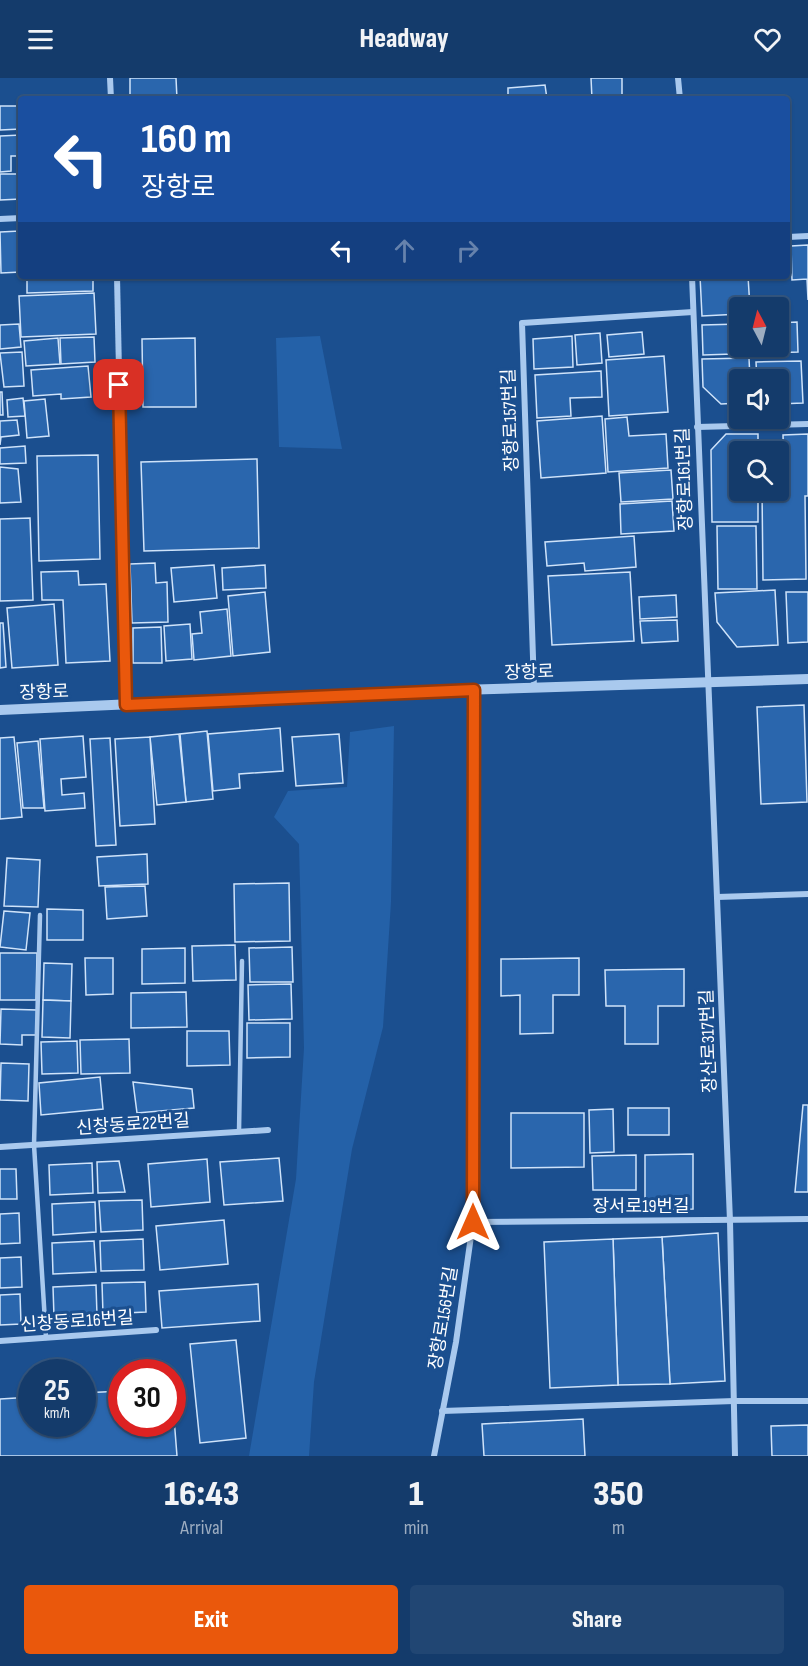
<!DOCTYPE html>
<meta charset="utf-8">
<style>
body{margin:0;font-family:"Sofia Sans Condensed","Noto Sans KR",sans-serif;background:#214673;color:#f1f3f6;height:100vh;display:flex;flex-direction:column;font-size:22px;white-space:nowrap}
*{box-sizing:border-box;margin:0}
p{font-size:20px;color:#9dadc1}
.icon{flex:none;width:33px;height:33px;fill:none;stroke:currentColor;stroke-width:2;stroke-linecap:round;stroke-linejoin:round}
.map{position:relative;height:1378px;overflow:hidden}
.sheet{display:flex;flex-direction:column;background:#143b6b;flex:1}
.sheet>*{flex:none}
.guide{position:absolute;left:18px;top:18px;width:772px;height:183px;border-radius:6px;box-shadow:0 2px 4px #0004,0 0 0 2px #33557e;background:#1a4fa0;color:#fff;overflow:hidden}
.needle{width:39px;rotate:353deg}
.fabs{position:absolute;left:729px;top:219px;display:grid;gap:12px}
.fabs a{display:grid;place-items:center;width:60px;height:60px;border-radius:6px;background:#143b6b;box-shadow:0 2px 4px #0004,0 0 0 2px #33557e;font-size:30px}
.speed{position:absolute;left:18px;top:1281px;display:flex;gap:12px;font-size:30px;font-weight:700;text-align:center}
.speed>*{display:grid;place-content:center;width:78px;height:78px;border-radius:50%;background:#143b6b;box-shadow:0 2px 4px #0004,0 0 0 2px #33557e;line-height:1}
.speed small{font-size:15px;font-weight:400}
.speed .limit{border:9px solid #d22;background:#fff;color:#111}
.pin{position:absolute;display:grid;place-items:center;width:51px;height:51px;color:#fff;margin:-26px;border-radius:12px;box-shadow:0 3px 9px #0006}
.me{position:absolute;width:66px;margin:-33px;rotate:0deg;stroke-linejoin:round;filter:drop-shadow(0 0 4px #0008)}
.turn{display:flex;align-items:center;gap:21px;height:126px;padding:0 24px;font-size:27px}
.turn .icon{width:78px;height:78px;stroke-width:2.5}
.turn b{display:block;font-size:42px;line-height:51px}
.lanes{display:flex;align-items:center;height:57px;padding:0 24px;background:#0003;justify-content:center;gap:30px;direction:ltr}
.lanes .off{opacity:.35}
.eta{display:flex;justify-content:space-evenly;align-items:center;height:102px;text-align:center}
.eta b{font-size:36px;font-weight:800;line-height:42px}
.action{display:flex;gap:12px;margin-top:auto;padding:12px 24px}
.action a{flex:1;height:69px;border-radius:6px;background:#ea580c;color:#fff;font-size:24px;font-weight:800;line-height:69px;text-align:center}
.action a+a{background:#214673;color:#f1f3f6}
header{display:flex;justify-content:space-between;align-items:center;height:78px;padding:0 24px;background:#143b6b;font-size:27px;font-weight:800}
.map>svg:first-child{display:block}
</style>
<header><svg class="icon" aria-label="menu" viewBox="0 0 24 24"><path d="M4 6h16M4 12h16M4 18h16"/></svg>Headway<svg class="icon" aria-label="heart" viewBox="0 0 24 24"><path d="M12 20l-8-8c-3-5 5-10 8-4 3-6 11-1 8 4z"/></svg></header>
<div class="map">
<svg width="808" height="1378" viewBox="0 0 808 1378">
<rect width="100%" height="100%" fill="#1b4f8f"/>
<g fill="#2461a8">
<path d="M320,258L342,371L279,369L276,260Z"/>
<path d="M394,648L391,824L383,949L352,1071L314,1304L309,1378H249L296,1101L304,970L299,766L274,739L288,713L347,709L350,654Z"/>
</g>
<g fill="#2a66ad" stroke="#cfe3fa" stroke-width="1.5">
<path d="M130,0H176L177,21H130Z"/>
<path d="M591,0H622V21H592Z"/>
<path d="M545,7L547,21H508V10Z"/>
<path d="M0,28H21V51L0,52Z"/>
<path d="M21,57V78H11V93L0,94V58Z"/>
<path d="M0,96H21V121L0,122Z"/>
<path d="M20,153L21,194L1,195L0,154Z"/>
<path d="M808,167V222L807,201L792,202L791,168Z"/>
<path d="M27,198H93V213L27,215Z"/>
<path d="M700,198H748L750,230H740V236L702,238Z"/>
<path d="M94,215L96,256L21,259L19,218Z"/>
<path d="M797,244L798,274L703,277L702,247L740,246V268H778V245Z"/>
<path d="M19,246L21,269L0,271V247Z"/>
<path d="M642,254L644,276L609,279L607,257Z"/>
<path d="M600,255L602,285L577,287L575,257Z"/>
<path d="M572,258L573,289L534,291L533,261Z"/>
<path d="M94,259L95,284L61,286L60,260Z"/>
<path d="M58,260L60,286L26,288L24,263Z"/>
<path d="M195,260L196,329H143L142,261Z"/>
<path d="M22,274L24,308L4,309L0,275Z"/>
<path d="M664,278L668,334L609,338L606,282Z"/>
<path d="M749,280L750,302H740V325L721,326L703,309L702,281Z"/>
<path d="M801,283L803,325L778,326V302H757L756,284Z"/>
<path d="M88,288L91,319L61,321V316L33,318L31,292Z"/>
<path d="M601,293L602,319L570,320L571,338L537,340L535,297Z"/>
<path d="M0,314H2L3,337H0Z"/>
<path d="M23,320L25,338L8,339L7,322Z"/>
<path d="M45,321L49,358L27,360L24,323Z"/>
<path d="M602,338L606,395L541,400L537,343Z"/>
<path d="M627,339L629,358L666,356L668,390L608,394L605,341Z"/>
<path d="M17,342L19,357L1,359L0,367V343Z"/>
<path d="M726,356H758V374H740V412H758V444H712L711,372Z"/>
<path d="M808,356V418H805L806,501L763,502L762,412H778V389H784L783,357Z"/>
<path d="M25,368L26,385L0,386V370Z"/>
<path d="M98,377L100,481L39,483L37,378Z"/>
<path d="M257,381L259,470L144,473L141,384Z"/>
<path d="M0,389L18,391L21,424L0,425Z"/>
<path d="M671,392L673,421L621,424L619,395Z"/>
<path d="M672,423L674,453L621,456L620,426Z"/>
<path d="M30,440L33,522L0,523V441Z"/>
<path d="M717,448H756L757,511H718Z"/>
<path d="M634,458L636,489L585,493L584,485L547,488L545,464Z"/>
<path d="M155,485L156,505L167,504L168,544L132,545L130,486Z"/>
<path d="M214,487L217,520L174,524L171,490Z"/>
<path d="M265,487L266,510L223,512L222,490Z"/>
<path d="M78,493L79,507L106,506L110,583L66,585L63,522H42L41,494Z"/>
<path d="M630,494L634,563L552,567L548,498Z"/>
<path d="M775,512L778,567L737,569L717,544L715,515Z"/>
<path d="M265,514L270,574L233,578L228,518Z"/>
<path d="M786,514H808V564L788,565Z"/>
<path d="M676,517L677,539L640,541L639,519Z"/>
<path d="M54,526L58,587L12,590L7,530Z"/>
<path d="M227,531L231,578L194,582L192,556L202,555L200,534Z"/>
<path d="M677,542L678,563L642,565L640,543Z"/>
<path d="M0,545H3L6,589L0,590Z"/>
<path d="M190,546L192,581L166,583L164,548Z"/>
<path d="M161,549L162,585H133V550Z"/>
<path d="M804,627L807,724L761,726L757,629Z"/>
<path d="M280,650L283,693L239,696L240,710L213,713L208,656Z"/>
<path d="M207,653L213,721L186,724L180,656Z"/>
<path d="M179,656L186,724L157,727L150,659Z"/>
<path d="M339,656L343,705L296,708L292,659Z"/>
<path d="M83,658L86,699L61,701L62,717L84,715L85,730L45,733L40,661Z"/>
<path d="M14,659L22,739L0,741V660Z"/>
<path d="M150,659L155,746L120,748L115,661Z"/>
<path d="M110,660L116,767L96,768L90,661Z"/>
<path d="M38,663L44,730H23L17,665Z"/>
<path d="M147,776L148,806L99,808L97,779Z"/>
<path d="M7,780L40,782L38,829L4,828Z"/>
<path d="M289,805L290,863L235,864L234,806Z"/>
<path d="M145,808L147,838L107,841L105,809Z"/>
<path d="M47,831L83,832V862H47Z"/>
<path d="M4,833L30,835L26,872L0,869Z"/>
<path d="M235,867L236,902L193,903L192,868Z"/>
<path d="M292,869L293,904H250L249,870Z"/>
<path d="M185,870V905L142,906V871Z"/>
<path d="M0,875H37L36,922H0Z"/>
<path d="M85,880H113V916L86,917Z"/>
<path d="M579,880V917H553V955L520,956V917L501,918V881Z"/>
<path d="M44,885L72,886L71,923L43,922Z"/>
<path d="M684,891V928H658V966H625V928H606L605,892Z"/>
<path d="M291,906L292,941L249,942L248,907Z"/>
<path d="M186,914L187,949L131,950V915Z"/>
<path d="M43,922L71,923L70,960L42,959Z"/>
<path d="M1,931L37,932L36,957H22V967L0,966Z"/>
<path d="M247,945H290V979L247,980Z"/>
<path d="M187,953H229L230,987L187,988Z"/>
<path d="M129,961L130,995L81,996L80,962Z"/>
<path d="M77,963L78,995L42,996L41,964Z"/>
<path d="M1,985L29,986L28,1023L0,1022Z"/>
<path d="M100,999L103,1031L41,1037L39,1005Z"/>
<path d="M133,1004L192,1011L194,1030L137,1035Z"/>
<path d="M803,1027H808V1114H795Z"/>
<rect x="628" y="1030" width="41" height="27"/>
<path d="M613,1031L614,1074L590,1075L589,1032Z"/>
<path d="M511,1035H584V1089L511,1090Z"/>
<path d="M693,1076V1131L645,1132V1077Z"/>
<path d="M636,1077V1112H593L592,1078Z"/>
<path d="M279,1080L283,1123L224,1127L220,1084Z"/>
<path d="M207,1081L210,1124L151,1129L148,1086Z"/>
<path d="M119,1083L125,1114L98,1115L97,1084Z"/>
<path d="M92,1085L93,1115L50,1117L49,1087Z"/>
<path d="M0,1091H16L17,1121H0Z"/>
<path d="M142,1122L143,1152L101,1154L99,1123Z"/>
<path d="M95,1124L96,1154L53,1157L52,1126Z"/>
<path d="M19,1135L20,1165L0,1166V1136Z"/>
<path d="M224,1142L228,1186L160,1192L156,1148Z"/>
<path d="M718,1155L725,1303L670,1306L662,1159Z"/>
<path d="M662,1159L670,1306L618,1307L613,1161Z"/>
<path d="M143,1161L144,1192L101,1193L100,1163Z"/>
<path d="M613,1161L618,1307L550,1310L544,1164Z"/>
<path d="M94,1163L96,1194L53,1196L52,1165Z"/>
<path d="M21,1179L22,1209L0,1210V1180Z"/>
<path d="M145,1204L146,1234L103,1236L102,1205Z"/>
<path d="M258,1206L260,1243L162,1250L159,1213Z"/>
<path d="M96,1207L97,1237L54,1239L53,1209Z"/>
<path d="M20,1216L21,1246L0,1247V1217Z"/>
<path d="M236,1262L246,1360L200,1365L190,1266Z"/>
<path d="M122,1313V1346H172V1314L177,1378H0V1321L32,1319V1346H82V1315Z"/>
<path d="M583,1341L585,1378H484L482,1346Z"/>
<path d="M808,1347V1378H772L771,1348Z"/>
</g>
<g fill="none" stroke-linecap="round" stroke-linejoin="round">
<g stroke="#a9c9ee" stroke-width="4.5">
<path d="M40,837L34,1067L46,1260"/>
<path d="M239,1054L242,883"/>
</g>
<g stroke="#a9c9ee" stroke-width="6">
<path d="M110,0L111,21"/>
<path d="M678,0L680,21"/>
<path d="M0,141L21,140"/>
<path d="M788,159L808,158"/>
<path d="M117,198L126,627"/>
<path d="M692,198L730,1143L735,1378"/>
<path d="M697,349L808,346"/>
<path d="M534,610L522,245L693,234"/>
<path d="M717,819L808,816"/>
<path d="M0,1069L268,1052"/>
<path d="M473,1144L808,1141"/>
<path d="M0,1263L156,1252"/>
<path d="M442,1333L734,1323H808"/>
<path d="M434,1378L456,1264L473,1144L474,612"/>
</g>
<path stroke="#a9c9ee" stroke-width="10" d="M0,632L427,613L808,601"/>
</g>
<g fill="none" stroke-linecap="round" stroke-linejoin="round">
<g stroke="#983908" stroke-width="15">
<path id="route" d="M119,307L126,627L474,612L473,1144"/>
</g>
<use href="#route" stroke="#ea580c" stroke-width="10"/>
</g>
<g text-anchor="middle" stroke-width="6" stroke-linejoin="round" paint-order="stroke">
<g font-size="18" fill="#fff" stroke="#1b4f8f">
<text transform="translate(510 342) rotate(-92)" y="6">장항로157번길</text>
<text transform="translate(684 401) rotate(-92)" y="6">장항로161번길</text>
<text transform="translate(529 594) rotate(-2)" y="6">장항로</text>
<text transform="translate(44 614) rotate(-2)" y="6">장항로</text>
<text transform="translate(708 963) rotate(-92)" y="6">장산로317번길</text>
<text transform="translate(133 1046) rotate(-4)" y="6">신창동로22번길</text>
<text x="641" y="1134">장서로19번길</text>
<text transform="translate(443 1240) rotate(-81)" y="6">장항로156번길</text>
<text transform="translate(77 1243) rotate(-4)" y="6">신창동로16번길</text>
</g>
</g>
</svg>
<div class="fabs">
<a><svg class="needle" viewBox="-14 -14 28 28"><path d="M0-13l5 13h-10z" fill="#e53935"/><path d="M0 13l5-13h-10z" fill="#9dadc1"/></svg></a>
<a><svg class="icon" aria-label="sound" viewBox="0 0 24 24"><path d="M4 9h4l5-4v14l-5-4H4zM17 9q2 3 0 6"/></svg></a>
<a><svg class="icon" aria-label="search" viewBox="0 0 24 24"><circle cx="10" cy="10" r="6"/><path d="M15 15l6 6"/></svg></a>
</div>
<div class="speed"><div>25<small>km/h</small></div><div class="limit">30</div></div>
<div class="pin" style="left:119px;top:307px;background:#d93025"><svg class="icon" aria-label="arrive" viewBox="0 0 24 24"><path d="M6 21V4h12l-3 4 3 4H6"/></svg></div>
<svg class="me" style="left:473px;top:1144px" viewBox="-20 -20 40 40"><path d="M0-17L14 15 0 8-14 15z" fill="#ea580c" stroke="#fff" stroke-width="4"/></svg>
<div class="guide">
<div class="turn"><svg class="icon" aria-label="left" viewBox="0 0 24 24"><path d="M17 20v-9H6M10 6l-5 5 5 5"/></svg><div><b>160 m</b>장항로</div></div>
<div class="lanes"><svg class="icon" aria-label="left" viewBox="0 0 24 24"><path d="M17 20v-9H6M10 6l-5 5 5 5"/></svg><svg class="icon off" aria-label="ahead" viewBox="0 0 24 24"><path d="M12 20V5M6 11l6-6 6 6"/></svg><svg class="icon off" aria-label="right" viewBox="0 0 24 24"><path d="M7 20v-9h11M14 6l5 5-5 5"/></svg></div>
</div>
</div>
<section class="sheet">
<div class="eta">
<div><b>16:43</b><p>Arrival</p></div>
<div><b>1</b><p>min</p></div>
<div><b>350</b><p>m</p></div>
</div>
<div class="action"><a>Exit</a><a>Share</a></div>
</section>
